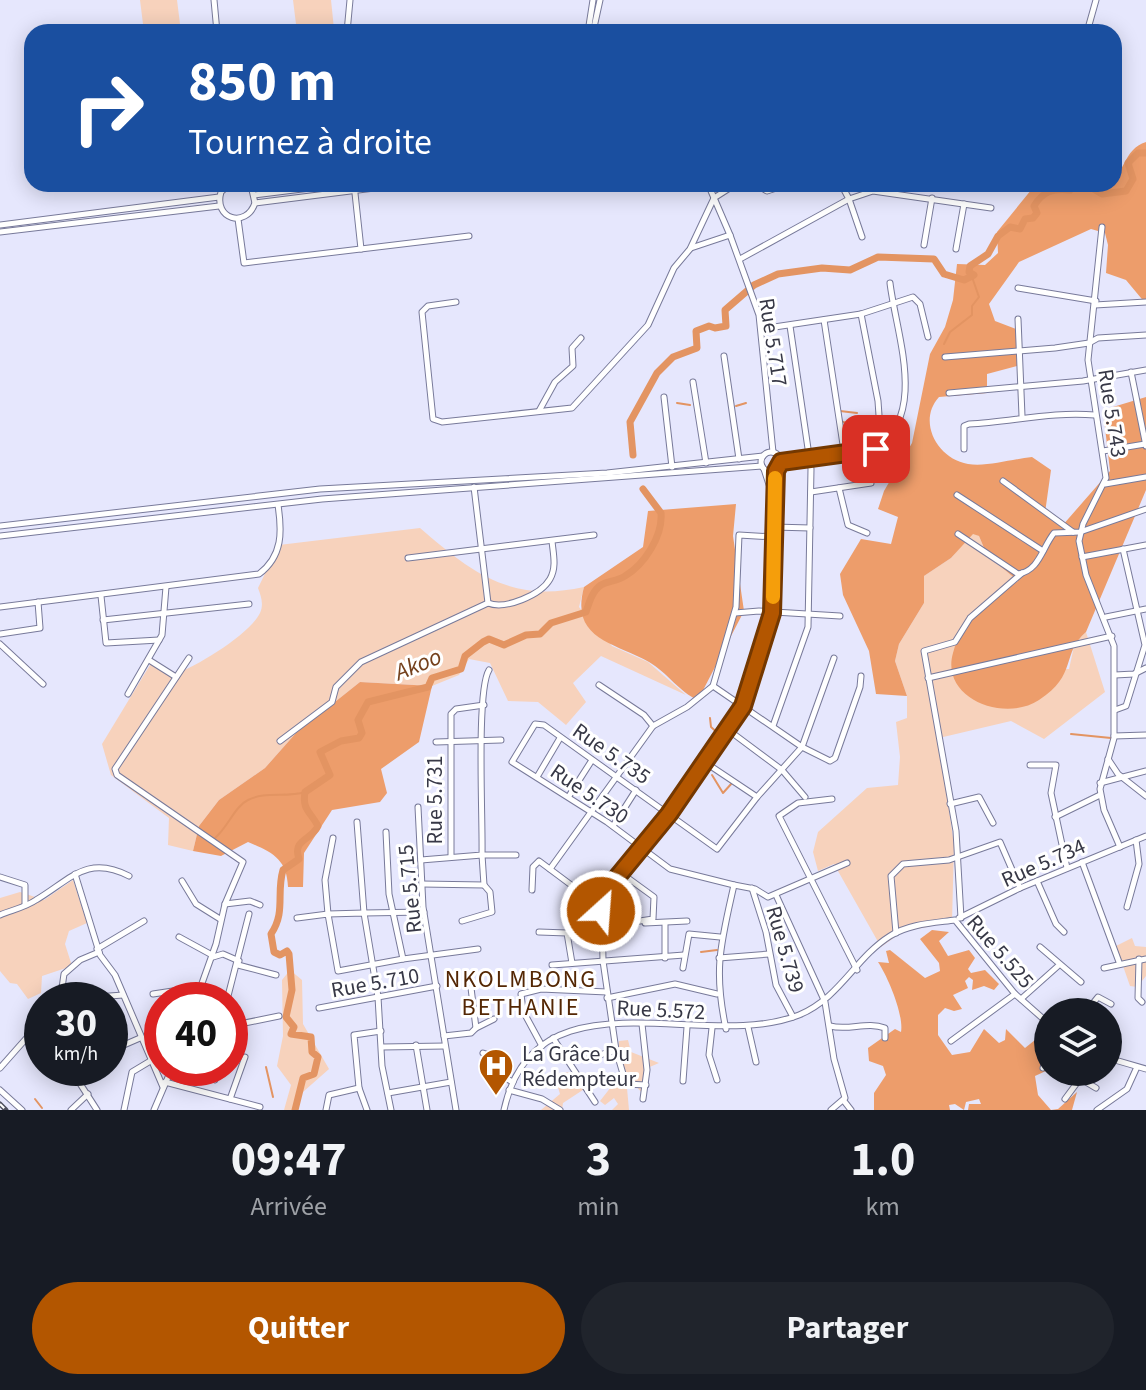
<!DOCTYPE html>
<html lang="fr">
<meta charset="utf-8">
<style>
body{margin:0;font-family:"Source Sans 3",sans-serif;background:#20242c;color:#f1f3f6;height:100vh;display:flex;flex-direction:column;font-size:30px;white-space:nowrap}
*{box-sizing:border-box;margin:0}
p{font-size:26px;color:#9ea1a6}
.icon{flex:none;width:44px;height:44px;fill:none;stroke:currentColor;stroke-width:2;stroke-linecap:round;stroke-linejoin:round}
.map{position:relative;height:1110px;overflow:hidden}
.panel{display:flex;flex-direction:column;background:#171b24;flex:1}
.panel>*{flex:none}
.banner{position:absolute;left:24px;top:24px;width:1098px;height:168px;border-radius:24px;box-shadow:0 4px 20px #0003;background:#1a4fa0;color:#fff;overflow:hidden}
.controls{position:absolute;left:1034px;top:998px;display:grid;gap:16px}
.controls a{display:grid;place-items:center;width:88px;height:88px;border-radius:50%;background:#171b24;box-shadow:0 4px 20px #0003;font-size:40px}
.speed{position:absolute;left:24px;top:982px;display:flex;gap:16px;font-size:40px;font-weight:700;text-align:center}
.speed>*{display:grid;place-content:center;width:104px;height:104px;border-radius:50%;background:#171b24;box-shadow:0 4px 20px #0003;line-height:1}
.speed small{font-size:20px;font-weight:400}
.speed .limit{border:12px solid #d22;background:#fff;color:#111}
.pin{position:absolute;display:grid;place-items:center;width:68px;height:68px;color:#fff;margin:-34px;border-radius:16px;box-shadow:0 4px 12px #0006}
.me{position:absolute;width:88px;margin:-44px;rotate:26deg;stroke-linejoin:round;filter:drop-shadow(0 0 6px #0008)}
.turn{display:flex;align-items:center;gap:28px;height:168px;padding:0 32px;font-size:36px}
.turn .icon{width:104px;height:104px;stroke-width:2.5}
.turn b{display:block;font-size:56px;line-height:68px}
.eta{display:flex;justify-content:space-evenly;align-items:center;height:136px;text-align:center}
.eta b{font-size:48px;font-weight:700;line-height:56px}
.action{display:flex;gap:16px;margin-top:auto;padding:16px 32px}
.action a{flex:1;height:92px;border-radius:48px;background:#b35600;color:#fff;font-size:32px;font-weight:700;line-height:92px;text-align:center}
.action a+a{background:#20242c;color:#f1f3f6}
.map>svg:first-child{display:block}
</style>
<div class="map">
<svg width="1146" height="1110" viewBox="0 0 1146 1110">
<rect width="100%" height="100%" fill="#e6e7fd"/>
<g fill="#f7d2bc">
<path d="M140,0H177L181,32H144Z"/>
<path d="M293,0H331L334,29L297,32Z"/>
<path d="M420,528C473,574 512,603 584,587L579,607L612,646L648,662L686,695L601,656L573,683L586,702L566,725L538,702L508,701L490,663L469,659L459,675L432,686L360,682L296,733L265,768L219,800L199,826L193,851L168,845L169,818L111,775L102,744L153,660L175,674C198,666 250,634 260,613C264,604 261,596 258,588L279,545Z"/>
<path d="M973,533L979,536L987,555L1018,581C987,602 948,630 954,672L1069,669L1075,642L1086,632L1105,692L1044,739L1011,721L939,738L954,845L952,922L902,932L881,947L834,864L818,871L813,852L818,832L867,788L898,785L900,757L896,722L907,718V696L895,661L899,644L924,603V576L951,558Z"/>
<path d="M73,880L87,923L69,931L65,944L72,966L42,976L41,993L28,999L17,984L10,983L0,971V898L20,892L44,900Z"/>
<path d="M1132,938L1135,946L1146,947V976L1137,987L1130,986L1116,946Z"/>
<path d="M290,970L302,980L303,1024L329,1069L295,1099L294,1110H284L291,1085L277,1066L283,1036L282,980Z"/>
<path d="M628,1040L631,1052L659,1063L645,1069L642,1093L636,1086L627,1088L629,1110H612L618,1104L614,1098L605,1105L600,1101L611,1087L625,1083L618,1056L619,1041Z"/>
<path d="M570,1072L582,1078L592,1074L595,1082L563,1103L562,1110H541L560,1094L554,1074Z"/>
</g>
<g fill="#ed9d6b">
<path d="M1146,142V304L1126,280L1106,273L1108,245L1105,233L1091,229L1019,262L989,304L995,321L1016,329L1017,366L987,374V393L939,397C917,421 937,459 968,464C987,467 1013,459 1032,457L1051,470L1045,513L1062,526L1110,471L1103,410L1146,397V490L1086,632C1061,653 1078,675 1039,700C1004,723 940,698 953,653C962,619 991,600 1018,581L987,555L979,536L973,534L951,558L924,576V603L899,644L895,661L907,696L876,694L869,651L843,595L840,574L861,539L891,544L898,517L878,509L884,491L912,443L930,354L945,327L953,300L957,264L985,265L998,253L997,232L1036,184H1102L1107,188C1124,176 1123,149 1146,142Z"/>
<path d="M736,504L733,536L744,611L698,700C679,692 668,673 649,662C613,642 570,639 584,587L643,547L648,511Z"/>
<path d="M360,682L432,686L419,742L381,769L387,793L380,802L332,810L304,853L303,887H288C287,859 272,852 248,842L221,856L193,851L199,826L219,800L265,768L296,733Z"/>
<path d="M932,930L949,932L939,941L948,956L969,950L975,958L968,969L971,973L985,970L999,984L994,990L984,986L972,990L973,980L969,977L965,981L968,988L953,995L962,1009L954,1011L945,1008L938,1015V1035L952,1055L970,1052L984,1029L999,1043L1005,1040L1006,1029L1025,1048L1035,1040L1041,1045L1048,1041V1070L1035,1076L1038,1095L1051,1110L1058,1109L1077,1092L1072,1110H968L969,1104H981L979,1099L966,1102L964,1110L955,1104L949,1105L950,1110H874V1093L886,1075L883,1066L869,1061L868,1048L895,1029L901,1032C904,1015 888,977 878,962L889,963L886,951L890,950L925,978L940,971L939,963L920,939Z"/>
</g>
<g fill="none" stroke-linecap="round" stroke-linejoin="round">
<g stroke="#e39462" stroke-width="2">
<path d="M944,344L950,332L972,315V306L979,297L972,277"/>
<path d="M677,403L690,405"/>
<path d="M736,406L746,403"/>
<path d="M840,411L857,413"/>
<path d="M840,421L856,426"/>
<path d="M898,437L908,449"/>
<path d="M710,718L711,727L720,735"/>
<path d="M1071,734L1111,738"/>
<path d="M712,775L723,793L732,783"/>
<path d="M215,838C228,827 235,806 248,800C265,791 287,798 305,792"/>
<path d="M701,952L717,950"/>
<path d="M266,1067L273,1097"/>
<path d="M35,1099L42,1108"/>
</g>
<g stroke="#e39462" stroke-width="7">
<path d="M1085,184L1102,194L1126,191L1133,179L1128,163L1138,153H1146"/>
<path d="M633,455L630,422L657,373L673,357L697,348L696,331L709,326L715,328L726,326L725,310L754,285L778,274L822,268L850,270L878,257L934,259L944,274L964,280L974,275L969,272L970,266L988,254L998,236L1010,227L1020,229L1025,219L1033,218L1037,213L1034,206C1043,191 1054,188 1070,190L1068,184"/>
<path d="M295,1110L303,1078L314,1074L318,1057L312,1052L311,1037L291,1034L294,1027L286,1017L292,990L289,954L287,951L280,955L274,952L271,934C286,912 276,894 283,870L299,859C292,839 311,841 318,826C310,811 302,810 305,792L330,775L320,752L341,741L359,738L362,733L358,720L368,702L428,687L432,678L461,669L465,656L483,642L489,639L504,645L526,635L540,634L551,623L586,612C589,603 592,591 601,585C608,581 618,581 625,576C644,565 663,536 661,513L643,489"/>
</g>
<g stroke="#787a9a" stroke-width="7">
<g id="minor">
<path d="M214,0L217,32"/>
<path d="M347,32L350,0"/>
<path d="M588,32L593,0"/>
<path d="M593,32L600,0"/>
<path d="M1087,32L1096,0"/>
<path d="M230,184L221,192C213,219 246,229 255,203L252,190L244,184"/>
<path d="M354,184L361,249"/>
<path d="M708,184L730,235"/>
<path d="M755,184L767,191L789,184"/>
<path d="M841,184L849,199L873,191L991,208"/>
<path d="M254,195L342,184"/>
<path d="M255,203L406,184"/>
<path d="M238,219L244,263L469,236"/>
<path d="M0,225L219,197"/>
<path d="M1102,227L1088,360L1106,478L1083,524L1079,541L1086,575L1114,646V738L1100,789L1104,810L1120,847"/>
<path d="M0,232L219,206"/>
<path d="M924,245L932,198"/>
<path d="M691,248L730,235L759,315L773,452"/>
<path d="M956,249L964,204"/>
<path d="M740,259L849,199L862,237"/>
<path d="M1018,288L1096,301"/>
<path d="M456,302L428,306L422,312L433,419L442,422L572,408L648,325L674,268L690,249L714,198L736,184"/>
<path d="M1095,305L1146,302"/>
<path d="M861,314L878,401L881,444"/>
<path d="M1018,319L1022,416"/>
<path d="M824,320L844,451"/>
<path d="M761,329L861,314L913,297L920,304L928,337"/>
<path d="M724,356L739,459"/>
<path d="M945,357L1055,348L1089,343L1098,338L1146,335"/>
<path d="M1131,372L1146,446"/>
<path d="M693,382L706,463"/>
<path d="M949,393L1083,381L1146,370"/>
<path d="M664,397L672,467"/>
<path d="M539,411L555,382L573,366L572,348L581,338"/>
<path d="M876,449L899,454"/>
<path d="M964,449V426L969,424C1011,422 1053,411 1095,415"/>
<path d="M1103,451L1145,444"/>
<circle cx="771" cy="462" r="10"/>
<path d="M781,462L876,449C928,413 896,334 890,283"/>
<path d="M1003,481L1073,532"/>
<path d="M1105,484L1146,477"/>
<path d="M474,487L488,603"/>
<path d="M839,488L848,525L867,533"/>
<path d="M811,492L871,483"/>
<path d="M957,495L1043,551"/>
<path d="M0,526L320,489L607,473L763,456"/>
<path d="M774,527L810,528"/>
<path d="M958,534L1018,574C1039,571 1042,548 1054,533L1080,532L1146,509"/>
<path d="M0,536L322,499L762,466"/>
<path d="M1082,557L1146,545"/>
<path d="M408,558L594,535"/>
<path d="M101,596L106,643L159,640"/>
<path d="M0,607L259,574C283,556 282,531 278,505"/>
<path d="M735,613L759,611L840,616"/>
<path d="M1106,617L1146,609"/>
<path d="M103,620L249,604"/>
<path d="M0,634L40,628L38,602"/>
<path d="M0,644L43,684"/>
<path d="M189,658L115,769L117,775L243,862L225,904L216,944L196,1000"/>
<path d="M149,660L176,677"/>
<path d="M1115,675L1134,674L1146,668"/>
<path d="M928,678L1112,636"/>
<path d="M713,686L802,747L830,761L835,758L860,687L861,676"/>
<path d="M128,694L162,635L166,587"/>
<path d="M1115,710L1126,706L1145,645L1123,549"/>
<path d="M653,726L687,707L713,686L736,607L739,535L774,537"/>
<path d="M773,726L808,627L811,469L790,326"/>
<path d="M727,729L782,770L805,797"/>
<path d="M1114,736L1146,735"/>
<path d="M280,741L332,702L336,687L361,662L488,603C505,610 541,595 550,579C557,567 553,553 552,541"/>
<path d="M436,742L501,740"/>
<path d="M1108,759L1118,774L1146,796"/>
<path d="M703,761L757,797L717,849L544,725L535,724L512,762L607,822L670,869L734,885C721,943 713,969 726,1029"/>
<path d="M1030,765H1056L1051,793L1067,868"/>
<path d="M537,777L560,738"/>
<path d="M1100,783L1146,771"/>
<path d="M569,796L592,760"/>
<path d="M757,797L802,747L834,658"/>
<path d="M832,799L798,803L779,816L857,970"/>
<path d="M950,804L979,797L993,823"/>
<path d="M418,807L423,907L456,1110"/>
<path d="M1055,817L1100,795"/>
<path d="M357,822L364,913L424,912"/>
<path d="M613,826L636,790"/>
<path d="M386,832L389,894L403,959L478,949"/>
<path d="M333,838L325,880L328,914L364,913L378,997L382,1066L391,1110"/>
<path d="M451,857V714L456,709L484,705"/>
<path d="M421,860L482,855C483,822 476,691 489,670"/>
<path d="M1082,862L1119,962"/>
<path d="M550,869L653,726L644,715L599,685"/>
<path d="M75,874L100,955L115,975L163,1087"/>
<path d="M0,877L25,885V905"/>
<path d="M182,881L196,904L220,919"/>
<path d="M1037,881L1056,924L1064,932"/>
<path d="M422,884L484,885"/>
<path d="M734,885L755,889L768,897L847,863"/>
<path d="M752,888L766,932L776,985L793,1017"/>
<path d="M532,890L533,867L539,861L602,908"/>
<path d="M776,895L825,1002L834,1059L845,1098L831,1110"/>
<path d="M225,904L250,901L260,905"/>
<path d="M1127,907L1139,864L1136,840"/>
<path d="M0,915C12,910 26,907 36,900C70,880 87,854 129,876"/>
<path d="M297,918L328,914L338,971L403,959"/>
<path d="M959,918L1020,888L1146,836"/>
<path d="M961,918L956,831L924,651L955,642L970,618L1022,573"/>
<path d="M462,921L492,912L490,892L484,885L482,855H516"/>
<path d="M645,923L687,921"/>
<path d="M665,924V958"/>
<path d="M600,927L653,919L654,897L621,873"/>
<path d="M539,932L567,933L572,963"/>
<path d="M896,933L891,876L903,864L949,860L1000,842L1020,888"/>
<path d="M179,937L212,955"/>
<path d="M1040,947L1081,982"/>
<path d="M97,949L144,921"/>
<path d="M213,957L223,954L239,961"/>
<path d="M719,958L769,954"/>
<path d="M1139,959L1138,998L1142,1002"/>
<path d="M238,965L276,975"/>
<path d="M552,965L684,955"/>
<path d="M683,968L689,934L720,937"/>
<path d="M1104,968L1146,959"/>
<path d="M62,988L64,974L80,960L99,952"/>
<path d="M153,994L199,987"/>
<path d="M228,996L249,914"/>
<path d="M607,998L675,984L717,994"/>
<path d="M70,999L123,995"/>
<path d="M1021,999L1058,966"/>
<path d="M319,1008L437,986"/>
<path d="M1086,1012L1098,997L1111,1004"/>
<path d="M642,1024L647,1070L643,1099"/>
<path d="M230,1026L279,1016"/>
<path d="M830,1026C849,1031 867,1021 885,1028V1038"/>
<path d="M748,1027L756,1062"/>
<path d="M476,1028L494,1019"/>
<path d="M712,1028L709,1055L717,1080"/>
<path d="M444,1036L471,1033L476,1028L471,988"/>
<path d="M553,1038L595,1102"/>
<path d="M951,1041L1015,994"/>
<path d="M416,1045L427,1110"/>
<path d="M542,1046L523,1011L521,994L541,989L607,992"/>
<path d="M382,1047L445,1046"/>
<path d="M616,1050L626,1084L646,1085"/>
<path d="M110,1051L140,1038"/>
<path d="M483,1053L497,1058L494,1073L513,1082"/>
<path d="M590,1058L616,1050L603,961L602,908L614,881L669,814L743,706L772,613L773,497L764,469"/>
<path d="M1108,1058L1146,1069"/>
<path d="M0,1068L31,1033"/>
<path d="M70,1068L97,1110"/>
<path d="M179,1068L215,1080"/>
<path d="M1043,1068L1048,1052"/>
<path d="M1081,1079L1096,1088"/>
<path d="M683,1081L687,1027"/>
<path d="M165,1082L260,1107"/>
<path d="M359,1088L367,1110"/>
<path d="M0,1090L22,1110"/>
<path d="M509,1090L542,1099L560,1110"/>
<path d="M388,1093L451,1082"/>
<path d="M230,1099L245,1057"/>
<path d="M1065,1099L1085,1072"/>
<path d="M844,1101L851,1110"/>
<path d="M71,1110L88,1094"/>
<path d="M124,1110L132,1072L152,1060"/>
<path d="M154,1110L172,1068"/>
<path d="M326,1110L329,1095L359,1088L354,1035L381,1031"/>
<path d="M504,1110C535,967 704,1053 799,1015C840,998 855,958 890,936C909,924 933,923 955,920L1015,994L1048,1023"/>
<path d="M1097,1110L1127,1089L1137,1067"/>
</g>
</g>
<use href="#minor" stroke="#fff" stroke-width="5"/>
<g stroke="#4f505f" stroke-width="5">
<path id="rail" d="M0,1104L6,1110"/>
</g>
<use href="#rail" stroke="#fff" stroke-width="2" stroke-dasharray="6" stroke-linecap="butt"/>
</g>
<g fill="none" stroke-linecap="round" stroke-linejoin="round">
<g stroke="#743800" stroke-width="20">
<path id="route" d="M601,911L614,881L669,814L743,706L772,613L776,471L781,462L876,449"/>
</g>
<use href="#route" stroke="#b35600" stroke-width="14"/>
<path stroke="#f59e0b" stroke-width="14" d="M773,597L775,478"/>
</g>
<defs>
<g id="hospital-pin" transform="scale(1.8)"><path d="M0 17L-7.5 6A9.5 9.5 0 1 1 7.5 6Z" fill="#b35600" stroke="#fff"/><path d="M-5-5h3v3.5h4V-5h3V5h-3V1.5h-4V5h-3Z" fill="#fff"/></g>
</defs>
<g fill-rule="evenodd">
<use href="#hospital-pin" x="496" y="1066"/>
</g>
<g text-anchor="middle" stroke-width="6" stroke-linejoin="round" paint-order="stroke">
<g font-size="22" fill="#373846" stroke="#fff">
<text transform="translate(774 342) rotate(81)" y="8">Rue 5.717</text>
<text transform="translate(1113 413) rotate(81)" y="8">Rue 5.743</text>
<text transform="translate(612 753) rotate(35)" y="8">Rue 5.735</text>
<text transform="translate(590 793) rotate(34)" y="8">Rue 5.730</text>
<text transform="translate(434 800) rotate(-90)" y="8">Rue 5.731</text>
<text transform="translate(1043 862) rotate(-24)" y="8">Rue 5.734</text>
<text transform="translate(409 889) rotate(-96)" y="8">Rue 5.715</text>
<text transform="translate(786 949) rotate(74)" y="8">Rue 5.739</text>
<text transform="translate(1001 951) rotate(49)" y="8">Rue 5.525</text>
<text transform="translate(375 982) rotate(-10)" y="8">Rue 5.710</text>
<text transform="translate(661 1009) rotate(3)" y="8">Rue 5.572</text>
</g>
<g font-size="22" fill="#373846" stroke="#fff" text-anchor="start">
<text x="522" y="1061">La Grâce Du<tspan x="522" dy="25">Rédempteur</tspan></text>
</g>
<g font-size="24" font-style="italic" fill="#74401c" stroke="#fff">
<text transform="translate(418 664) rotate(-22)" y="8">Akoo</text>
</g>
<g font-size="24" letter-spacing="2" fill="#542704" stroke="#fff">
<text x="521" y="987">NKOLMBONG<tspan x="521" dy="28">BETHANIE</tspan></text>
</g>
</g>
</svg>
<div class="controls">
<a><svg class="icon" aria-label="layers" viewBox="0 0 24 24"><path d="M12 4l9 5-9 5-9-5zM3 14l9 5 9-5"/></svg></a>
</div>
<div class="speed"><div>30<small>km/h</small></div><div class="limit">40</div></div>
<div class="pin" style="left:876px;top:449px;background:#d93025"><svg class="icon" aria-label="arrive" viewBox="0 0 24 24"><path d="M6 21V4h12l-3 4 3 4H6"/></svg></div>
<svg class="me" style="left:601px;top:911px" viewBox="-20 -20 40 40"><circle r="17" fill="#b35600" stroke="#fff" stroke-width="3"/><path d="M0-11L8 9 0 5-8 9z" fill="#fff"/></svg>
<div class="banner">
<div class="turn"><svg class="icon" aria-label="right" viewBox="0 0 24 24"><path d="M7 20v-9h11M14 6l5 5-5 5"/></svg><div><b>850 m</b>Tournez à droite</div></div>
</div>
</div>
<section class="panel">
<div class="eta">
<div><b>09:47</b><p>Arrivée</p></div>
<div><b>3</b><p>min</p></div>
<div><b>1.0</b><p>km</p></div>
</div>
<div class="action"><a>Quitter</a><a>Partager</a></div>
</section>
